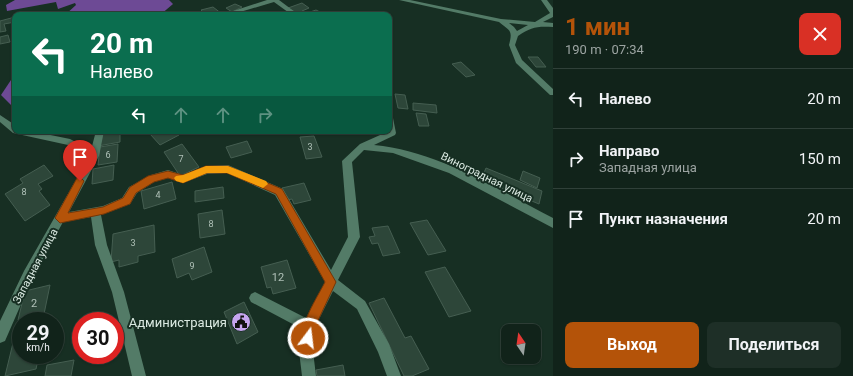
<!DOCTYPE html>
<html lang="ru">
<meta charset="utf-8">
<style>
body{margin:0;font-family:Roboto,sans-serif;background:#1e2f27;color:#f1f3f6;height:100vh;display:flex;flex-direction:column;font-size:15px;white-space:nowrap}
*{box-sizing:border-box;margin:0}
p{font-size:13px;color:#9ca4a2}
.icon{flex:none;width:22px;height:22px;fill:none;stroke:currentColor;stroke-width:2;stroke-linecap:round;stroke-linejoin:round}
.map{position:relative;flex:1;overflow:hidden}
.panel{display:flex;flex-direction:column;background:#11231a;width:300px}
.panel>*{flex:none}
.top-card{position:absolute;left:12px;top:12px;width:380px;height:122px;border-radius:8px;box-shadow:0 1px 3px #0004,0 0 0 1px #304039;background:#0b6e4f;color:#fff;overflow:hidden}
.needle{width:26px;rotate:347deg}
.tools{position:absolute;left:501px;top:324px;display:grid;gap:8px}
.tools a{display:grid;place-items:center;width:40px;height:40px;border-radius:8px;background:#11231a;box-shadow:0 1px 3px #0004,0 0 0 1px #304039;font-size:20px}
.speed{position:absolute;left:12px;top:312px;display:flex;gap:8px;font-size:20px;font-weight:700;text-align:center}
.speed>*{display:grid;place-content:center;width:52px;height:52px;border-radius:50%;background:#11231a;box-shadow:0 1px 3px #0004,0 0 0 1px #304039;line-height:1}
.speed small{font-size:10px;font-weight:400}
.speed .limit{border:6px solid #d22;background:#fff;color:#111}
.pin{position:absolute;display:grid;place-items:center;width:34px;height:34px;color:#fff;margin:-41px -17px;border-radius:50% 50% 50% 0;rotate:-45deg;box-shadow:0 0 4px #0007}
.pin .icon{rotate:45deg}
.me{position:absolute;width:44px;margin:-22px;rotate:15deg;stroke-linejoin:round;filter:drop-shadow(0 0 3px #0008)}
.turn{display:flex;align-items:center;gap:14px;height:84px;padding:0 12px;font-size:18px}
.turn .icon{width:52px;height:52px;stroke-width:2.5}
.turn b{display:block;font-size:28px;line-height:34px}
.lanes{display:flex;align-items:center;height:38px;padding:0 12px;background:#0003;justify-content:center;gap:20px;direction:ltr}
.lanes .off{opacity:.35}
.round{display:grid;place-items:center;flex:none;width:42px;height:42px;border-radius:8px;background:#1e2f27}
.overview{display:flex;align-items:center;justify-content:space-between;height:68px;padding:0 12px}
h1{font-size:24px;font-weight:700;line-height:30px;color:#b45309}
.button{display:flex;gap:8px;margin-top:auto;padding:8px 12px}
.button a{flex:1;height:46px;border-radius:8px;background:#b45309;color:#fff;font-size:16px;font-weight:700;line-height:46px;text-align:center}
.button a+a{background:#1e2f27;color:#f1f3f6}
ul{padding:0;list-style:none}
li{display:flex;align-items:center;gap:12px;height:60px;padding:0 12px;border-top:1px solid #304039}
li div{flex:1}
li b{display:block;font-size:15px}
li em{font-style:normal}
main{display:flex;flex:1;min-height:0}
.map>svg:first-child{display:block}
</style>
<main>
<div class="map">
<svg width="553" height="376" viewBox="0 0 553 376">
<rect width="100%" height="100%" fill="#172f23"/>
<g fill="#6d4a95">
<path d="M15,0H169L173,4L160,15H65L76,5L75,3L58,9L56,2L7,11L6,5Z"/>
<path d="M15,74V109L1,95Z"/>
</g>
<g fill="#2d4639" stroke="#455e51">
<path d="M302,3L309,8L302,11L306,13L300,15L288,8Z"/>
<path d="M235,4L242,7L232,12L226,8Z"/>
<path d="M213,7L222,14L206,15L201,10Z"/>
<path d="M316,10L322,13L316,15L307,13Z"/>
<path d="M15,17V22L4,24L6,31L0,32V21Z"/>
<path d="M8,35L10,42L0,44V37Z"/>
<path d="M528,57H538L546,67H536Z"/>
<path d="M461,62L475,75L466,77L452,64Z"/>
<path d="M395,94L405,95L408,109L398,108Z"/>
<path d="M413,103L436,105L437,113L413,110Z"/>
<path d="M416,113L426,114L429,126H419Z"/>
<path d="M99,131H120V142L98,146Z"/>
<path d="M156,131H176L179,135L160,145L150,134Z"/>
<path d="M314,136L322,157L306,159L300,137Z"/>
<path d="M247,141L252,152L231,158L226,147Z"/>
<path d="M118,144L117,162L98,165L100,147Z"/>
<path d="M182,144L199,167L180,176L164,152Z"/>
<path d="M44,165L53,176L38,184L42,189L39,191L50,205L25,221L5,194L23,183L20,179Z"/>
<path d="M114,165L113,180L92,184L93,169Z"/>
<path d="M486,168L542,191L539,204L481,180Z"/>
<path d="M523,171L540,178L537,188L520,180Z"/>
<path d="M172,182L176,199L144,209L141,191Z"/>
<path d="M304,183L311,200L294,204L292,199L287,200L282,188Z"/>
<path d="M223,187L224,198L195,202V191Z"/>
<path d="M222,210L225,234L200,238L198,214Z"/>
<path d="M427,220L446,251L428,255L410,223Z"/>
<path d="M154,225L155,252L138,256V262L119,267V260L111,262L113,234Z"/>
<path d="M388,226L400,253L383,256L378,243L372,244L369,237L375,236L372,228Z"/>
<path d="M204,247L212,272L192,280L189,273L177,278L172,259Z"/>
<path d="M287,260L296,288L273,294L271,287L267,288L261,267Z"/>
<path d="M445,267L471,311L449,317L425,272Z"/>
<path d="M50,285L44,314L18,320L25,291Z"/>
<path d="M384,298L405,338L411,336L429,369L412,376H404L369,303Z"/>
<path d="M244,302L258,332L237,344L224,312Z"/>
<path d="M21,342V355H39L36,369L5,376L13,343Z"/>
<path d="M74,360L71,376H45L47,365Z"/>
<path d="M343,365L345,376H317L316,370Z"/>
</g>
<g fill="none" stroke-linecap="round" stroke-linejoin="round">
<g fill="#537b67" fill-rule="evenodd">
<path d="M267,0H279L299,15H292L274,2L230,15H221Z"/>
<path d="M399,0H410L501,19L535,22L550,13L541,0H547L553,8V17L543,22L553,23V27C537,26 531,27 518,36L515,45L522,60L553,89V95H550L516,63L509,45C513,30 510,31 499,22ZM509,23L528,25L517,31L514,27Z"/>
<path d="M0,115L15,125V131H31L70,139L91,150L96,131H104L99,156L69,212L103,206L122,198L129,187L151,175L168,170L183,175L206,166L228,165L283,189L331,270L348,237L342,161L360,144L389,131V115L393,118L396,133L395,135L374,145C438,151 497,189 553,218V228L449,173L393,153L364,150L352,162L360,237L338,280L365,301L389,344L401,376H387L378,352L357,309L333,291L315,327L313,351L316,376H302L299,351L302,329L251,302L249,298L251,294L255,292L306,318L325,282L275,195L227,173L207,174L183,183L168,178L154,182L137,193L130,204L101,215L107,245L124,292L146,376H132L112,292L95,245L91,217L63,222L32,279L5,341L0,343V321L24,271L89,157L68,145L13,133L0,122Z"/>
</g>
</g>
<path fill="#b45309" stroke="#753606" d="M206,166H228L282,189L336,282L315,327L312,343L308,345L303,343C297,328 318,296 325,282L276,194L227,173H207L183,183L168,178L154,182L136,193L130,204L104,214L60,223L55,218L77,178L80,177L84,181L68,213L103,207L123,198L130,187L148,176L168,171L183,175Z"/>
<path fill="#f59e0b" d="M206,166H228L266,181L268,184L263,188L227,173H207L183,183L176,181L174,178L176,176L183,175Z"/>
<defs>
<g id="civic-disc" transform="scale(1)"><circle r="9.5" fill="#c6a6f0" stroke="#172f23"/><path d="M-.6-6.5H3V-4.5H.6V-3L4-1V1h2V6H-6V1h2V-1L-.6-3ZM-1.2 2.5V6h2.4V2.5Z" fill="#111"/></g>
</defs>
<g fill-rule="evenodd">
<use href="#civic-disc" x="241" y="322"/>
</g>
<g text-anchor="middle" stroke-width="4" stroke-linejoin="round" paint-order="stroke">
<g font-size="9" fill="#b0c1b8">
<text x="310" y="150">3</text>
<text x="108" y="158">6</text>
<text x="181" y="162">7</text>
<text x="24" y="195">8</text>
<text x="158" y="198">4</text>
<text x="211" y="227">8</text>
<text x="133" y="246">3</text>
<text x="192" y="269">9</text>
</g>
<g font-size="11" fill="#dbeae2" stroke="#172f23">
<text transform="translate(487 177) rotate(26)" y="4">Виноградная улица</text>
<text transform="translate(35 266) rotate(-62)" y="4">Западная улица</text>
</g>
<g font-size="11" fill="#b0c1b8">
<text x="278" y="281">12</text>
<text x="34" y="307">2</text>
</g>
<g font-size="13" fill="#dbeae2" stroke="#172f23" text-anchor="end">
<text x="227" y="327">Администрация</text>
</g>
</g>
</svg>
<div class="tools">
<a><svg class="needle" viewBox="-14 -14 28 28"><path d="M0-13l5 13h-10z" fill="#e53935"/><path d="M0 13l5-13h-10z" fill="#9ca4a2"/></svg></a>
</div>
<div class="speed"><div>29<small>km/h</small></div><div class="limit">30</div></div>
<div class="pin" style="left:80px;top:181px;background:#d93025"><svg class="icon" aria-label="arrive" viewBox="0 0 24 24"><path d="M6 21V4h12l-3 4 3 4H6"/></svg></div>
<svg class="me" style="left:308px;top:338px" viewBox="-20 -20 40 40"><circle r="17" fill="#b45309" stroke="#fff" stroke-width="3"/><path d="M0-11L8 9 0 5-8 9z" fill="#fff"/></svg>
<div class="top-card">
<div class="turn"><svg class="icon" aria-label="left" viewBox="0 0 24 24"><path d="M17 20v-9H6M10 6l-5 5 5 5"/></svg><div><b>20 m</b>Налево</div></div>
<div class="lanes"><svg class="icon" aria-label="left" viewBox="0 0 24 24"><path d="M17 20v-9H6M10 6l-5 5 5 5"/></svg><svg class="icon off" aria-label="ahead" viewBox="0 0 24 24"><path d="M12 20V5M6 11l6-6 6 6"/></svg><svg class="icon off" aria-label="ahead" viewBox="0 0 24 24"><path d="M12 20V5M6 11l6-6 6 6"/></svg><svg class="icon off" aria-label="right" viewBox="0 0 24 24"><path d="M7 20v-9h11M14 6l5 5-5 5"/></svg></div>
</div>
</div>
<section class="panel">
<div class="overview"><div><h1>1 мин</h1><p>190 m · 07:34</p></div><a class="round" style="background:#d93025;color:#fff"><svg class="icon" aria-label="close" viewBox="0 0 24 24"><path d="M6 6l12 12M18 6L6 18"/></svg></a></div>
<ul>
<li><svg class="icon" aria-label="left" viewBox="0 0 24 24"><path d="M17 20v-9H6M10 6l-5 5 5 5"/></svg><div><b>Налево</b></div><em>20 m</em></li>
<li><svg class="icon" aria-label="right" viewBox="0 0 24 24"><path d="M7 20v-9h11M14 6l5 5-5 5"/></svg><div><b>Направо</b><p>Западная улица</p></div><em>150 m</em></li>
<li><svg class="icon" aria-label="arrive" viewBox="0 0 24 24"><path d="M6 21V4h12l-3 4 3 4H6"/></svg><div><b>Пункт назначения</b></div><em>20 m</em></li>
</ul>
<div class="button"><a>Выход</a><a>Поделиться</a></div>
</section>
</main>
